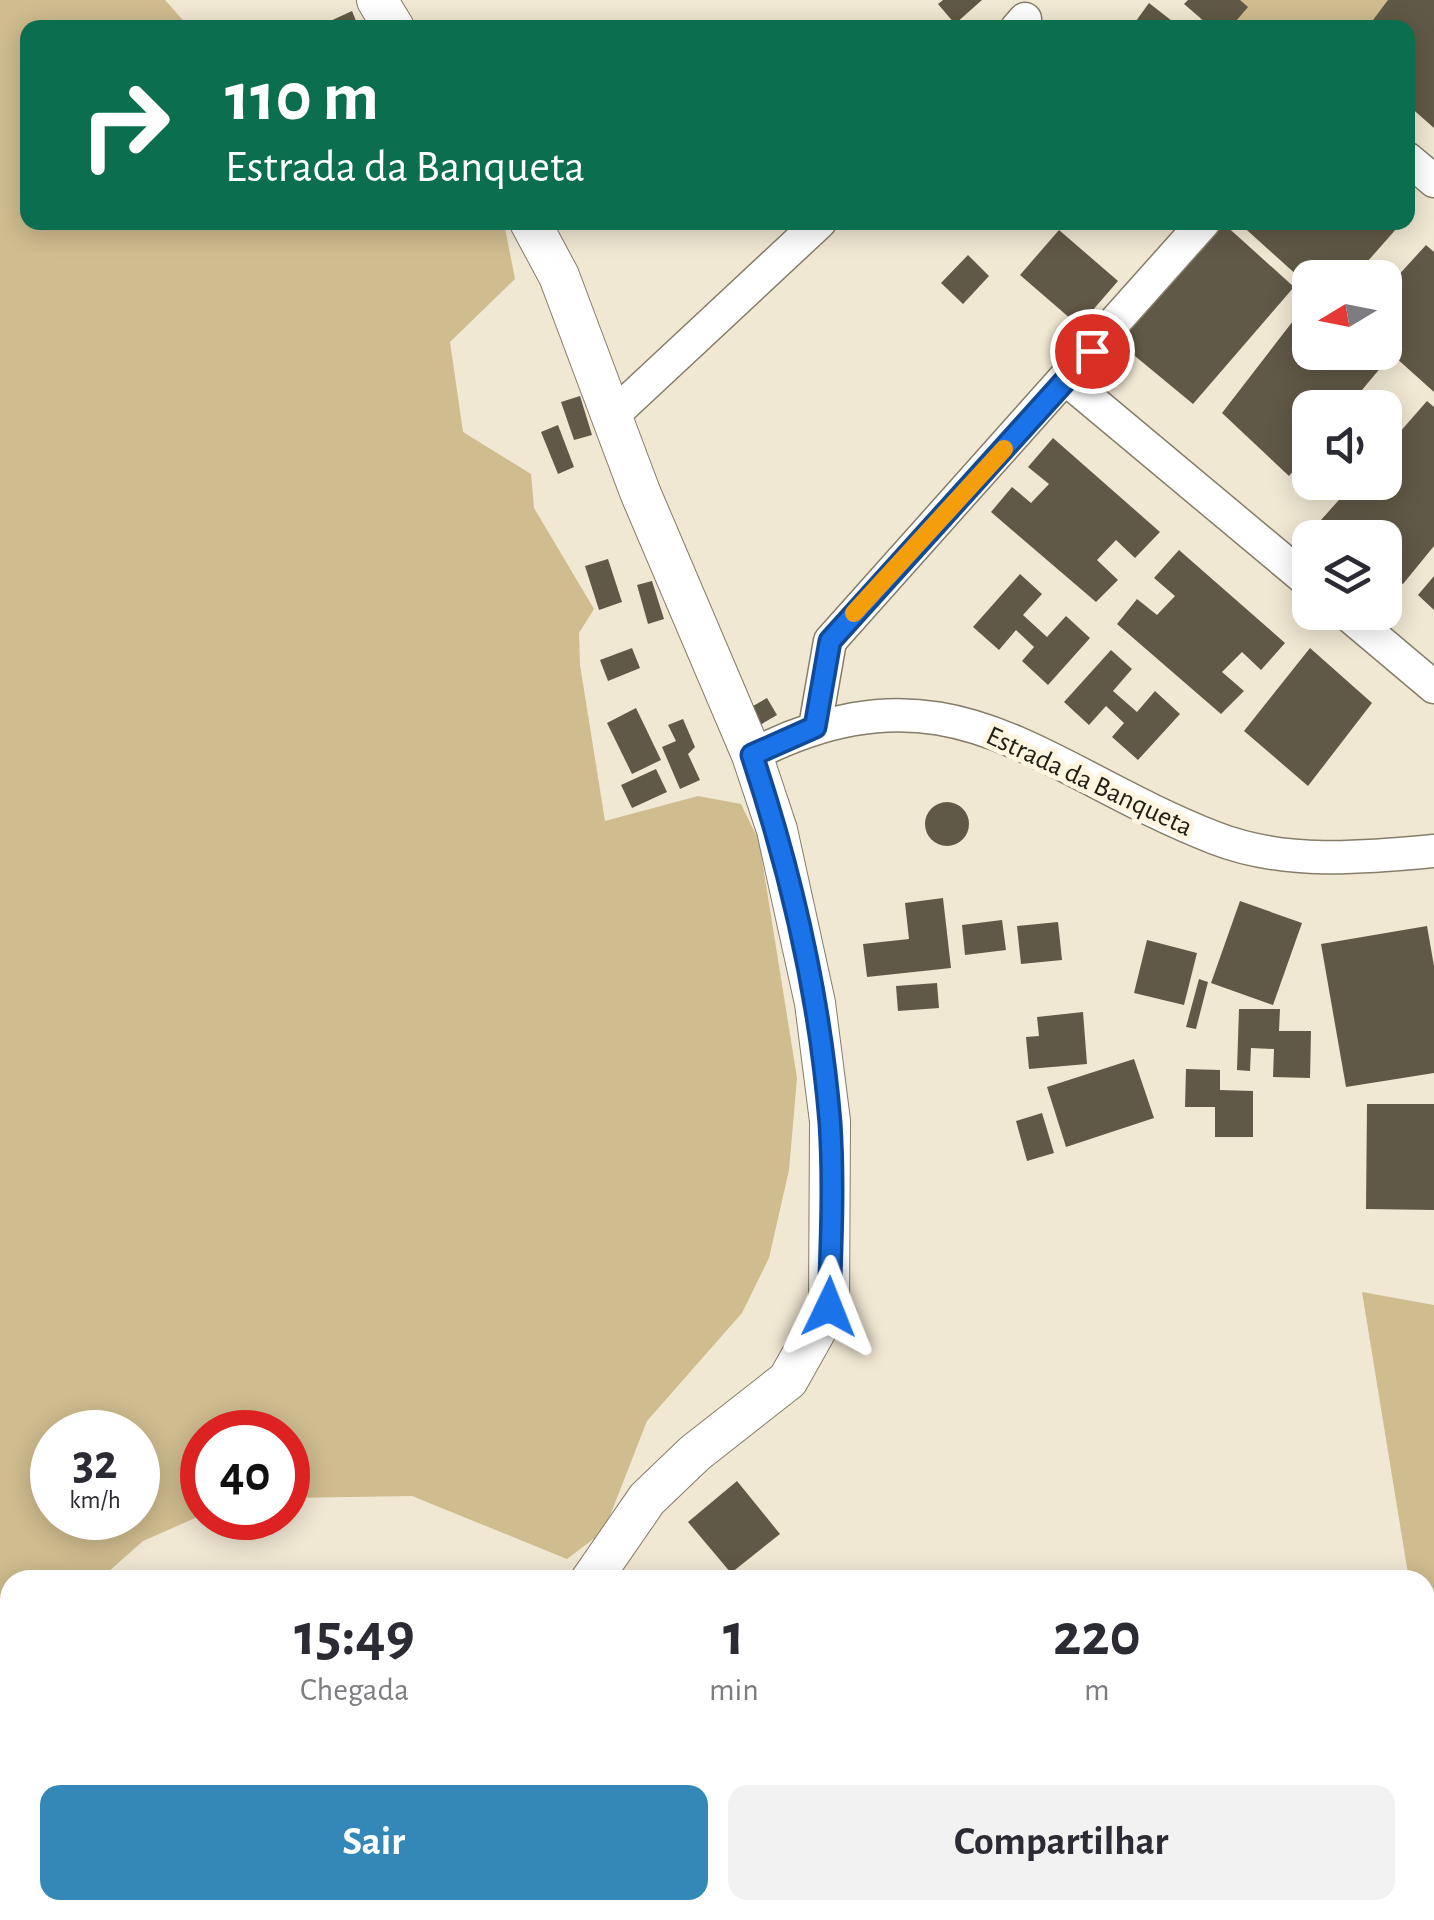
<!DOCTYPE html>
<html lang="pt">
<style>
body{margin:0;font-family:"Alegreya Sans",sans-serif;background:#f2f2f3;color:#2b2b33;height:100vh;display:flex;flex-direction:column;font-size:38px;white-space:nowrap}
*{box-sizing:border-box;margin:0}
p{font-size:32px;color:#7c7c81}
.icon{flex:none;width:55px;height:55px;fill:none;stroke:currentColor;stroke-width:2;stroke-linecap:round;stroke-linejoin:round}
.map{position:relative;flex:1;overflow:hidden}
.panel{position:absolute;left:0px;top:1570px;width:1435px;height:350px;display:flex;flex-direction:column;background:#fff;border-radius:30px 30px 0 0;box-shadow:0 5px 25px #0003}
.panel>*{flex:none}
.guide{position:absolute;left:20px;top:20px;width:1395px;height:210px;border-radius:20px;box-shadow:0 5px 25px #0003;background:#0b6e4f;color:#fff;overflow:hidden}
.needle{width:65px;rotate:260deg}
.controls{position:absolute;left:1292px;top:260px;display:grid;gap:20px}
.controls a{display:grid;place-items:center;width:110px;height:110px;border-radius:20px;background:#fff;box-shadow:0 5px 25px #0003;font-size:50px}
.speed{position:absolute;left:30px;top:1410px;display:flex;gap:20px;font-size:50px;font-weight:700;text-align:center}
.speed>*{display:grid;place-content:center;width:130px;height:130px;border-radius:50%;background:#fff;box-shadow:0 5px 25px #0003;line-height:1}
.speed small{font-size:25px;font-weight:400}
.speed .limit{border:15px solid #d22;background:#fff;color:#111}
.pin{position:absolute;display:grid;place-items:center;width:85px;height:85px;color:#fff;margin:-42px;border:5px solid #fff;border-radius:50%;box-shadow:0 2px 10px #0007}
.me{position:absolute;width:110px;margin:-55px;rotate:2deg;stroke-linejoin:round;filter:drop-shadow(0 0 8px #0008)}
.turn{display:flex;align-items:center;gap:35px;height:210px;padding:0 40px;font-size:45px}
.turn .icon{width:130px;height:130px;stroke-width:2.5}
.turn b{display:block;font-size:70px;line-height:85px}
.eta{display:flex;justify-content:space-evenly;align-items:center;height:170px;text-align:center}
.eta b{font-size:60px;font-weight:700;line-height:70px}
.cta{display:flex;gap:20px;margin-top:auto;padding:20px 40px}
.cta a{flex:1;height:115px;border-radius:20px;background:#3388b7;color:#fff;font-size:40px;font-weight:700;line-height:115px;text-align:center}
.cta a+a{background:#f2f2f3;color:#2b2b33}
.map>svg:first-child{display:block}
</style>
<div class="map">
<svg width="1434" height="1920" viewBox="0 0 1434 1920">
<rect width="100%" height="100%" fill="#f1e8d3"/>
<g fill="#cfbc8f" fill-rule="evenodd">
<path d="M0,0H165L189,27L28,28V222L504,223L515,279L450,342L463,432L531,474L534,508L594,609L579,633L580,665L605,821L698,796L741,804L759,841L797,1078L789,1170L769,1258L742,1313L647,1421L604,1531L567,1559L412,1496L288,1498V1432H202V1515L143,1541L99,1580H10V1910H34L36,1920H0ZM52,1432H138V1518H52Z"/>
<path d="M1197,0H1404L1379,28L1202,27Z"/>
<path d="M1362,1292L1434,1305V1693L1425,1675V1580H1409Z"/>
</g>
<g fill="#615947">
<path d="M943,0H982L955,24L938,4Z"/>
<path d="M1188,0H1240L1248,7L1230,28H1212L1184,4Z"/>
<path d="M1388,0H1434V128L1408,105V28H1367Z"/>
<path d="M1149,3L1181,28H1131Z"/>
<path d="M352,11L359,28H315Z"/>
<path d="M1238,222H1392L1397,228L1353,278H1310V287Z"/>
<path d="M1223,223L1294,287L1193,404L1118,342Z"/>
<path d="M1059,230L1118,281L1079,326L1020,275Z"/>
<path d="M1426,245L1434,252V392L1385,348V290Z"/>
<path d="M968,255L989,276L963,304L941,283Z"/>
<path d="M1310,299V352H1368L1382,366L1347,408H1310V452L1289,476L1222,413Z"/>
<path d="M580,396L592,435L574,440L561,402Z"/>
<path d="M1427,401L1434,407V546L1403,584L1385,571V538H1343L1321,520L1355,482H1385V449Z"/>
<path d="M558,425L574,467L558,474L541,432Z"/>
<path d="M1053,438L1160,532L1135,558L1116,540L1097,560L1118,580L1096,602L991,512L1012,487L1031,503L1049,484L1028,467Z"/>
<path d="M1179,550L1285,643L1261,670L1242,652L1222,672L1244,691L1221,714L1117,624L1137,599L1157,615L1175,596L1154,578Z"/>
<path d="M608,559L622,602L599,610L585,566Z"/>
<path d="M1020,574L1042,594L1023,615L1047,637L1066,616L1090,638L1048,685L1022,661L1034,647L1016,630L999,650L973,627Z"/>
<path d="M1434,576V610L1418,595Z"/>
<path d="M652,581L664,619L648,624L637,585Z"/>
<path d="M632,648L640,668L608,681L600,660Z"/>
<path d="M1310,648L1372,703L1308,786L1244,731Z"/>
<path d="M1111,650L1132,669L1113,691L1137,712L1155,691L1180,714L1138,760L1112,737L1124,723L1106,706L1089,725L1064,702Z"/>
<path d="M767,698L777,715L755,728L746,710Z"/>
<path d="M636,708L661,760L632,774L607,723Z"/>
<path d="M683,719L695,747L688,754L700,780L680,789L662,747L676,741L668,725Z"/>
<path d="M656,769L667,792L632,808L621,785Z"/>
<circle cx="947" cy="824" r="22"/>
<path d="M943,898L951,968L867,977L863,944L909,939L905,903Z"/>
<path d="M1240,901L1302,923L1273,1005L1211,983Z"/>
<path d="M1002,920L1006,950L965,955L962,925Z"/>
<path d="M1058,922L1062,960L1021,964L1017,926Z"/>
<path d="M1427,926L1434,966V1073L1346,1087L1321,944Z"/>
<path d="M1147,940L1197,953L1184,1005L1134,993Z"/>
<path d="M1199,979L1208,982L1196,1029L1186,1027Z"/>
<path d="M937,983L939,1008L898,1011L896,986Z"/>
<path d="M1239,1009H1280L1279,1031H1311L1310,1078L1273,1077L1274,1049L1251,1048L1250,1071L1237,1070Z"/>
<path d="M1083,1012L1087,1064L1029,1069L1026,1037L1039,1036L1037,1017Z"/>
<path d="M1134,1059L1154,1118L1066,1147L1047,1087Z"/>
<path d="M1186,1069L1220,1070V1090L1253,1091V1137H1215V1107H1185Z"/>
<path d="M1367,1104H1434V1210L1366,1209Z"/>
<path d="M1042,1113L1054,1153L1027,1161L1016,1121Z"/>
<path d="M737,1481L780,1534L731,1573L688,1522Z"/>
<path d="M1425,1677L1434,1695V1768L1425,1773Z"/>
<path d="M743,1910H750L756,1920H727Z"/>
<path d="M927,1910H1000L1005,1920H933Z"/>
<path d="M1229,1910H1258L1266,1920H1216Z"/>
<path d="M1266,1910H1323L1330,1920H1274Z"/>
</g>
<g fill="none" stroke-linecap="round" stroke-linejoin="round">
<g stroke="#857d69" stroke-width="35">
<g id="minor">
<path d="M1017,28L1025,19"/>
<path d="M1408,159L1434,181"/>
<path d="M1067,380L1310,583"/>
<path d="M611,417L820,222"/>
<path d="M1345,612L1434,687"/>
<path d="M815,727L830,641L1204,222"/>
<path d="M752,755C951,654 1038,769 1215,838C1284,865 1362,858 1434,851"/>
<path d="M1155,1920L1179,1910"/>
</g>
</g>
<g stroke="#857d69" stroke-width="42">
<g id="tertiary">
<path d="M377,0L394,28"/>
<path d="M530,222L559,276L640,492L752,755L777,830L815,1003L830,1121L829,1307L788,1380L695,1453L647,1499L591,1580"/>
<path d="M452,1920L453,1910"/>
</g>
</g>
<use href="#minor" stroke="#fff" stroke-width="32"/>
<use href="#tertiary" stroke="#fff" stroke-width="40"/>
</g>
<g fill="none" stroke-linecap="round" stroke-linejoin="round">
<g stroke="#114b97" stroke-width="25">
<path id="route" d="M829,1307C831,1245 834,1184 830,1123C820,998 791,873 752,755L815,727L830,641L1092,351"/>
</g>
<use href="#route" stroke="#1a73e8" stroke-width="18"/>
<path stroke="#f59e0b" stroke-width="18" d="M854,613L1004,449"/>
</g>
<g text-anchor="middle" stroke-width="10" stroke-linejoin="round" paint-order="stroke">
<g font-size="28" fill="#232018" stroke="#fef5e0">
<text transform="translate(1090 780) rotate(25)" y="10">Estrada da Banqueta</text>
</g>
</g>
</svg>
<div class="controls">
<a><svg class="needle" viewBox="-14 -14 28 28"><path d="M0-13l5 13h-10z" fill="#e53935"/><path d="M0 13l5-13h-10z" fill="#7c7c81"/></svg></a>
<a><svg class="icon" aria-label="sound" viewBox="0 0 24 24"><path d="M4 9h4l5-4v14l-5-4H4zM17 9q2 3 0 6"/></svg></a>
<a><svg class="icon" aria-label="layers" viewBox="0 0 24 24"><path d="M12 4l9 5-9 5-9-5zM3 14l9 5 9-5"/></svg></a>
</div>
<div class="speed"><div>32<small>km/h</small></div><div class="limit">40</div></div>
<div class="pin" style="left:1092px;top:351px;background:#d93025"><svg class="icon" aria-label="arrive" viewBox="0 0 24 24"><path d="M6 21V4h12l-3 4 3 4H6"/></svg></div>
<svg class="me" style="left:829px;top:1307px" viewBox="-20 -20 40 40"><path d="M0-17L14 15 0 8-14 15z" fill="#1a73e8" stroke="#fff" stroke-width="4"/></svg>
<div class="guide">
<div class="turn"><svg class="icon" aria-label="right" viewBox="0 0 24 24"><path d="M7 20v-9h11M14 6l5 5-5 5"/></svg><div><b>110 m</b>Estrada da Banqueta</div></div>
</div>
<section class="panel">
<div class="eta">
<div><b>15:49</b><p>Chegada</p></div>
<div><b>1</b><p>min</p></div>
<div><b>220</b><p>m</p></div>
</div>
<div class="cta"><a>Sair</a><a>Compartilhar</a></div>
</section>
</div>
